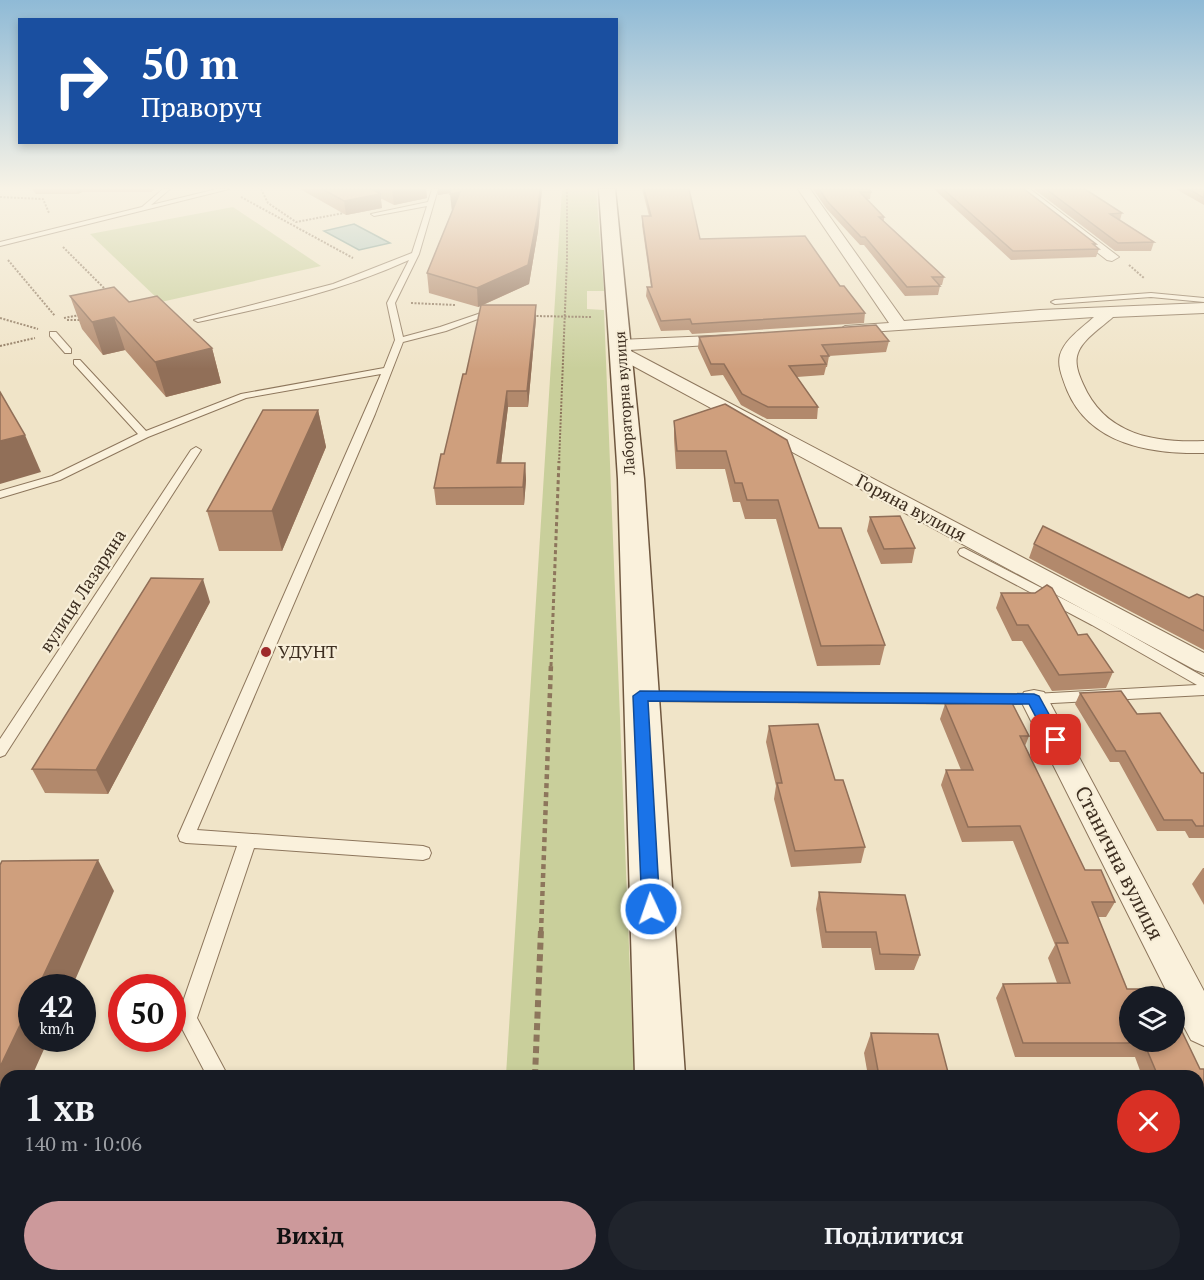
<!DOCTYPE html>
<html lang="uk">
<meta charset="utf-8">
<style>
body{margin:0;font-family:"PT Serif",serif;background:#20242c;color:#f1f3f6;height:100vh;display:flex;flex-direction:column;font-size:22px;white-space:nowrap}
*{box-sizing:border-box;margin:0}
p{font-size:20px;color:#9ea1a6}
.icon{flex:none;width:33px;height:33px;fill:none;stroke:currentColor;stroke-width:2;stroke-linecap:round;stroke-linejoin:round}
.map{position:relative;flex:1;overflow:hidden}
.drawer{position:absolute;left:0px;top:1070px;width:1204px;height:212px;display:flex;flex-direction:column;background:#171b24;border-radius:18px 18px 0 0;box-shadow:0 3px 9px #0003}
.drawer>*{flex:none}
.hud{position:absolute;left:18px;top:18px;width:600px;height:126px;border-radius:0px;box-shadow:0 3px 9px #0003;background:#1a4fa0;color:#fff;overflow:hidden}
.tools{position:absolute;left:1119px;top:986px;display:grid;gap:12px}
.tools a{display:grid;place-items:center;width:66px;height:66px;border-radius:50%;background:#171b24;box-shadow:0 3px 9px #0003;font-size:30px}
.speed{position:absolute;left:18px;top:974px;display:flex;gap:12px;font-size:30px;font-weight:700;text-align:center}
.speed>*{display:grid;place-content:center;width:78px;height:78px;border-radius:50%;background:#171b24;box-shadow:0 3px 9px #0003;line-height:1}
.speed small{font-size:15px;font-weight:400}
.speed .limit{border:9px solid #d22;background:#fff;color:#111}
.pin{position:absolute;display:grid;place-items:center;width:51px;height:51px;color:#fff;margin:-26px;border-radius:12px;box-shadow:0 3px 9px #0006}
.me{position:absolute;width:66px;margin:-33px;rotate:357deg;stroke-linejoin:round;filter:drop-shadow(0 0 4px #0008)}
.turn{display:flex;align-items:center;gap:21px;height:126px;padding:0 24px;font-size:27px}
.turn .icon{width:78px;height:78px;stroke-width:2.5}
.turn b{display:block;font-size:42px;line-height:51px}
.round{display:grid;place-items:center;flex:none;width:63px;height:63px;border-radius:32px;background:#20242c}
.summary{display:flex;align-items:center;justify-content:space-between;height:102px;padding:0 24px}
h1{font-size:36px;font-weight:800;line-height:45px}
.primary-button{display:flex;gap:12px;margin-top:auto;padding:12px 24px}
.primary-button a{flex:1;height:69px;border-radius:36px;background:#cc999b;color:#111;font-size:24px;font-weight:800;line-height:69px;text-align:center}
.primary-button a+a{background:#20242c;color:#f1f3f6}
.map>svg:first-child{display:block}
</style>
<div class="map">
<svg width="1204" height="1280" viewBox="0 0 1204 1280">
<rect width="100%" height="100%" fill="#f0e4c8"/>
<g fill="#c9cf9b">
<path d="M562,189H596L604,291H587V309L604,310L634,1075H506Z"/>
<path d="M233,207L321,266L161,302L90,234Z"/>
<rect x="494" y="1275" width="148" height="5"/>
</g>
<path fill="#a9c4bc" stroke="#6f938a" stroke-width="1.5" d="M354,224L390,243L359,250L324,231Z"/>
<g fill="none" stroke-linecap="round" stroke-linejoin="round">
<g stroke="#8d765c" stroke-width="2">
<g id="lane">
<path d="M163,189H170L151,205L217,189H229L0,246V242L142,207Z"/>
<path d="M432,189H438L419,254L395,303L403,337L440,327L484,312L491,314L446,331L403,342L375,414L197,830L423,846L429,848L431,853L429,858L423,860L254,848L197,1018L228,1076H207L177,1019L237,846L186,843L180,841L178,836L381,374L246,398L148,437L60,480L0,498V491L52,476L138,434L74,364V360H80L146,431L241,394L384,368L395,340L387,303L409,260C341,291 270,307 198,322L194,320L333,284L412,253L427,206L374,216L371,214L428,202Z"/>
<path d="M1151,293L1204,298V302L1151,297L1055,304L1051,302L1055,300Z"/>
<path d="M50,332H56L71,349V353H65L50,336Z"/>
<path d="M196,447L201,450L5,755L0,757V739L191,450Z"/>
<path d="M964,548L1102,619L1204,677V695L1034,704L642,701L637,699L635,696L637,693L642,691L1034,694L1197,685L1092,625L960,555L958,552L960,549Z"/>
<rect x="282" y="1275" width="24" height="5"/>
</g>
</g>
<g stroke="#8d765c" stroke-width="2">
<g id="street">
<path d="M798,189H810L904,321L1040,310L1204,303V313L1113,317C1102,327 1083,339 1078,353C1074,363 1079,375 1083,384C1105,435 1154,443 1204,441V453C1151,454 1090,445 1067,390C1063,379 1057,366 1060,355C1065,339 1082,328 1094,317L839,334L837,331L845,326L889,323Z"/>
<path d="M1016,189H1030L1119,257L1112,261L1107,260Z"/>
<path d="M734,335L740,337L742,340L740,343L629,350L1204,653V673L1195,670L613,355L611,351L613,342L619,340Z"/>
<path d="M1034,690L1044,692L1048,699L1204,991V1046L1191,1040L1174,1008V996H1169L1020,699L1024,692Z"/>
</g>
</g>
<g stroke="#6f573f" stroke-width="3">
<g id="secondary">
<path d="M599,189H615L644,479L685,1076H635L618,479Z"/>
<rect x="642" y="1275" width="58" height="5"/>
</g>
</g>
<g stroke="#8d765c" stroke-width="2" stroke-dasharray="2 1.5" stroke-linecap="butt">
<path d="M261,189L268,203L296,222L344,213"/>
<path d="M0,197L43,199L49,213"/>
<path d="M241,197L353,258"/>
<path d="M63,247L107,291"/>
<path d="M8,260L55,316"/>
<path d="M1129,265L1144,278"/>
<path d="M411,303L455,305"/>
<path d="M533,316L591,317"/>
<path d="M0,318L38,329"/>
<path d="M64,318L80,315"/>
<path d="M67,320H84"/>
<path d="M0,346L35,338"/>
<path d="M559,463L567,259V189"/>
</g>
<path stroke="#8d765c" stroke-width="3" stroke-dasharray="4 3" stroke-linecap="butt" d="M551,666L559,461"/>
<path stroke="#8d765c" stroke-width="4.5" stroke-dasharray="5 4" stroke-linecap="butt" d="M541,932L551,664"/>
<g stroke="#8d765c" stroke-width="6" stroke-dasharray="7 4.5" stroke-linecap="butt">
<path d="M535,1076L541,930"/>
<path d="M528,1275V1280"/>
</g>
<use href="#lane" fill="#faf1dc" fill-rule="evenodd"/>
<use href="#street" fill="#faf1dc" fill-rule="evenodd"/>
<use href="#secondary" fill="#faf1dc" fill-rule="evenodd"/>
</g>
<g fill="#b2896c">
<path d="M32,189H155L151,192H82L78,194H36Z"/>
<path d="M300,189H426L427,198L394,205L380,198L382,208L346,215Z"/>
<path d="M438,189H542L538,231L529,284L483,305L536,319L528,407H508L501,463H525L526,480L524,505H436L434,488L444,454L466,374L481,306L478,307L429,293L427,273L452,211L451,193L438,195Z"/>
<path d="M642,189H689L700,239L840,286L865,313L864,323L692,334L689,330L661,331L646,296L647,287H651L642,225V216H649Z"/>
<path d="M813,189H869L871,192L870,199H867L884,217V221L944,277L942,285H939L940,286L938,295L905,296L864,245H860L826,208Z"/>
<path d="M934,189H1024L1096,244L1095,246L1099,249L1096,257L1011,260Z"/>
<path d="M1034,189H1085L1122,213L1120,220L1154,242L1151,251H1115Z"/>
<path d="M1176,189H1204V205Z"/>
<path d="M70,296L129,302L212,348L221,383L166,397L125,350L103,355L82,329Z"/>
<path d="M699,337L889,341L886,352L829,356L827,367H826L824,375L797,377L818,407L817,419H767L741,405L723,375L711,376L698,348Z"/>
<path d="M725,404L819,528L885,645L880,665L817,666L776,519H745L740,502H733L725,469H676L674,439V421Z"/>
<path d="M318,410L326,447L282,551H219L207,511Z"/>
<path d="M870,517L915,548L912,563L881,564L867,531Z"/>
<path d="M1034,544L1189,598L1204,597V650L1029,558Z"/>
<path d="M1001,593L1078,635L1113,672L1106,688L1052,691L1022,641H1012L996,608Z"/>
<path d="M210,602L108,794L45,793L32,769Z"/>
<path d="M1080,693L1137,714L1201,773H1204V838H1189L1185,831H1157L1119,762H1110L1075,704Z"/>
<path d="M945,704L1029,736L1025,746L1085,870L1115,902L1106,917H1098L1127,989L1200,1069H1204V1188L1198,1187V1076H1142L1135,1057H1015L996,998L1003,984L1057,983L1048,958L1055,945L1013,841L962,842L941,785L946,770H961L940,719Z"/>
<path d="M769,726L865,847L861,863L791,867L774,799L776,786L766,742Z"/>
<path d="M1203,868H1204V905L1192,884Z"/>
<path d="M819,892L920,955L914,970H875L871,948H822L816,909Z"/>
<path d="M871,1033L949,1076H868L864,1053Z"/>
</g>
<g fill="#916f58">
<path d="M76,189H81L82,192L78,194Z"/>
<path d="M372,189H380L382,208L346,215L344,201Z"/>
<path d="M400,189H426L427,198L394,205L392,191Z"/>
<path d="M438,189H456V192L438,195Z"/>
<path d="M540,189H542L538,231L529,284L478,307L477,288Z"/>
<path d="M460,192L452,211L450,194Z"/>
<path d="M536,305V319L528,407L527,391Z"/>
<path d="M114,317L125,350L103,355L92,322Z"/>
<path d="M212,348L221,383L166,397L155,362Z"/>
<path d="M507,391L508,407L499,480L497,463Z"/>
<path d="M318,410L326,447L282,551L272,511Z"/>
<path d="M25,435L41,472L0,484V441Z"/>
<path d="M525,463L526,480L524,505L523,487Z"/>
<path d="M203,579L210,602L108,794L96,770Z"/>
<path d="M98,860L114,891L72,987H38Z"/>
<path d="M32,1000V1038H49L32,1076H6V1134L0,1148V1067Z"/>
<path d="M238,1275H255L254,1280H237Z"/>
</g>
<g fill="#cf9f7d" stroke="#916f58" stroke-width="1.5">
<path d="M322,189H372L380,194L344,201Z"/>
<path d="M451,189H540L538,213L528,265L477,288L427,273L460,192L450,194Z"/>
<path d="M644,189H689L700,239L805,236L840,286H844L865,313L692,324L690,319L661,321L647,287H652L642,216H651Z"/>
<path d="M819,189H869L871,192H860L884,217H879L944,277H932L940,286L907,287L865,237H861L827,201Z"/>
<path d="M943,189H1024L1096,244H1093L1099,249L1013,251Z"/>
<path d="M1046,189H1085L1122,213L1110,214L1154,242L1118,243Z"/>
<path d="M1189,189H1204V198Z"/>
<path d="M114,287L129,302L157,296L212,348L155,362L114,317L92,322L70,296Z"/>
<path d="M481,305H536L527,391H507L497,463H525L523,487L434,488L441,454H444L463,374H466Z"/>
<path d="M876,325L889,341L822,345L829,356H821L826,364L789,366L818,407H768L742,394L724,364H711L699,337Z"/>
<path d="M0,392L25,435L0,441Z"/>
<path d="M725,404L787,440L819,528H841L885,645L821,646L778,500H747L742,483H735L726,451H677L674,421Z"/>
<path d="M263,410H318L272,511H207Z"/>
<path d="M900,516L915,548L884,549L870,517Z"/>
<path d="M1043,526L1189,598L1197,594L1204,597V631L1034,544Z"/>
<path d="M151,578L203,579L96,770L32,769Z"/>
<path d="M1047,585L1052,588L1078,635L1087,634L1113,672L1059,675L1028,625H1017L1001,593H1035Z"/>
<path d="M1121,691L1137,714L1160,713L1201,773H1204V826H1196L1192,820H1164L1125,751H1116L1080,693Z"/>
<path d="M1012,703L1029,736H1020L1085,870H1101L1115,902H1092L1127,989H1162L1165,996H1130V1041H1174V1015L1200,1069H1204V1174H1198V1076H1158L1144,1043H1023L1003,984L1070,983L1056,943H1068L1020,826L968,827L946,770H973L945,704Z"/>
<path d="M818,724L835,780H843L865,847L795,851L777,783H782L769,726Z"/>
<path d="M98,860L38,987H32V1000L0,1067V865L2,861Z"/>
<path d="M819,892L905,895L920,955L880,954L876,932H826Z"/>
<path d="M871,1033L938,1034L949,1076H879Z"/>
<path d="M108,1275H238L237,1280H106Z"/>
</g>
<linearGradient id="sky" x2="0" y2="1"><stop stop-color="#8fbad6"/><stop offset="0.51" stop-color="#f8f3e6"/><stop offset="1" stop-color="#f8f3e6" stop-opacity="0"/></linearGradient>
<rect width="1204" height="369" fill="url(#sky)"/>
<path fill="#1a73e8" stroke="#114b97" stroke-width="1.5" d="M640,691L1034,694L1039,696L1063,740L1061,744H1050L1029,704L648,701L660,909L658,915L651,917L645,915L642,909L633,696Z"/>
<circle fill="#9e2a2b" stroke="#f7eed8" stroke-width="2" cx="266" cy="652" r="6"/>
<g text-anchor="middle" stroke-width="4.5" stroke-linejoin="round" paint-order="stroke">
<g font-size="15" fill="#3d2e20" stroke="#f7eed8">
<text transform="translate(625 403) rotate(-94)" y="5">Лабораторна вулиця</text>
</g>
<g font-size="18" fill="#3d2e20" stroke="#f7eed8">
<text transform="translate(911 508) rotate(28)" y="6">Горяна вулиця</text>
<text transform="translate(83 591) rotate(-57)" y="6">вулиця Лазаряна</text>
</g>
<g font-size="18" fill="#3d2e20" stroke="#f7eed8" text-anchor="start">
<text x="278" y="658">УДУНТ</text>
</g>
<g font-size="21" fill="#3d2e20" stroke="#f7eed8">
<text transform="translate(1119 863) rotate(63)" y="7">Станична вулиця</text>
</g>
</g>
</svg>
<div class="tools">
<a><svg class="icon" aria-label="layers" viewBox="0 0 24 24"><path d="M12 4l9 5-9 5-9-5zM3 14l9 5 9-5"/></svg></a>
</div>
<div class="speed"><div>42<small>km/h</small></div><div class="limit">50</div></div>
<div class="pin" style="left:1056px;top:740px;background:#d93025"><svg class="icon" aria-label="arrive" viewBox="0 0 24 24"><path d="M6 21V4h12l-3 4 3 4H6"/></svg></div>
<svg class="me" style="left:651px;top:909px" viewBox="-20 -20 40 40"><circle r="17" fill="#1a73e8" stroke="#fff" stroke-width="3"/><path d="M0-11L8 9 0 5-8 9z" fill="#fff"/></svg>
<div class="hud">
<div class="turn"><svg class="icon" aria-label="right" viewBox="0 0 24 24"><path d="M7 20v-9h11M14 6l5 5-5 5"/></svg><div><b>50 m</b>Праворуч</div></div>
</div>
<section class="drawer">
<div class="summary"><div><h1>1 хв</h1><p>140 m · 10:06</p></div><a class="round" style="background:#d93025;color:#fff"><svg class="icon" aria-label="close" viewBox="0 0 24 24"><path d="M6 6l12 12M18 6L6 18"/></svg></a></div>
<div class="primary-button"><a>Вихід</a><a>Поділитися</a></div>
</section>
</div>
